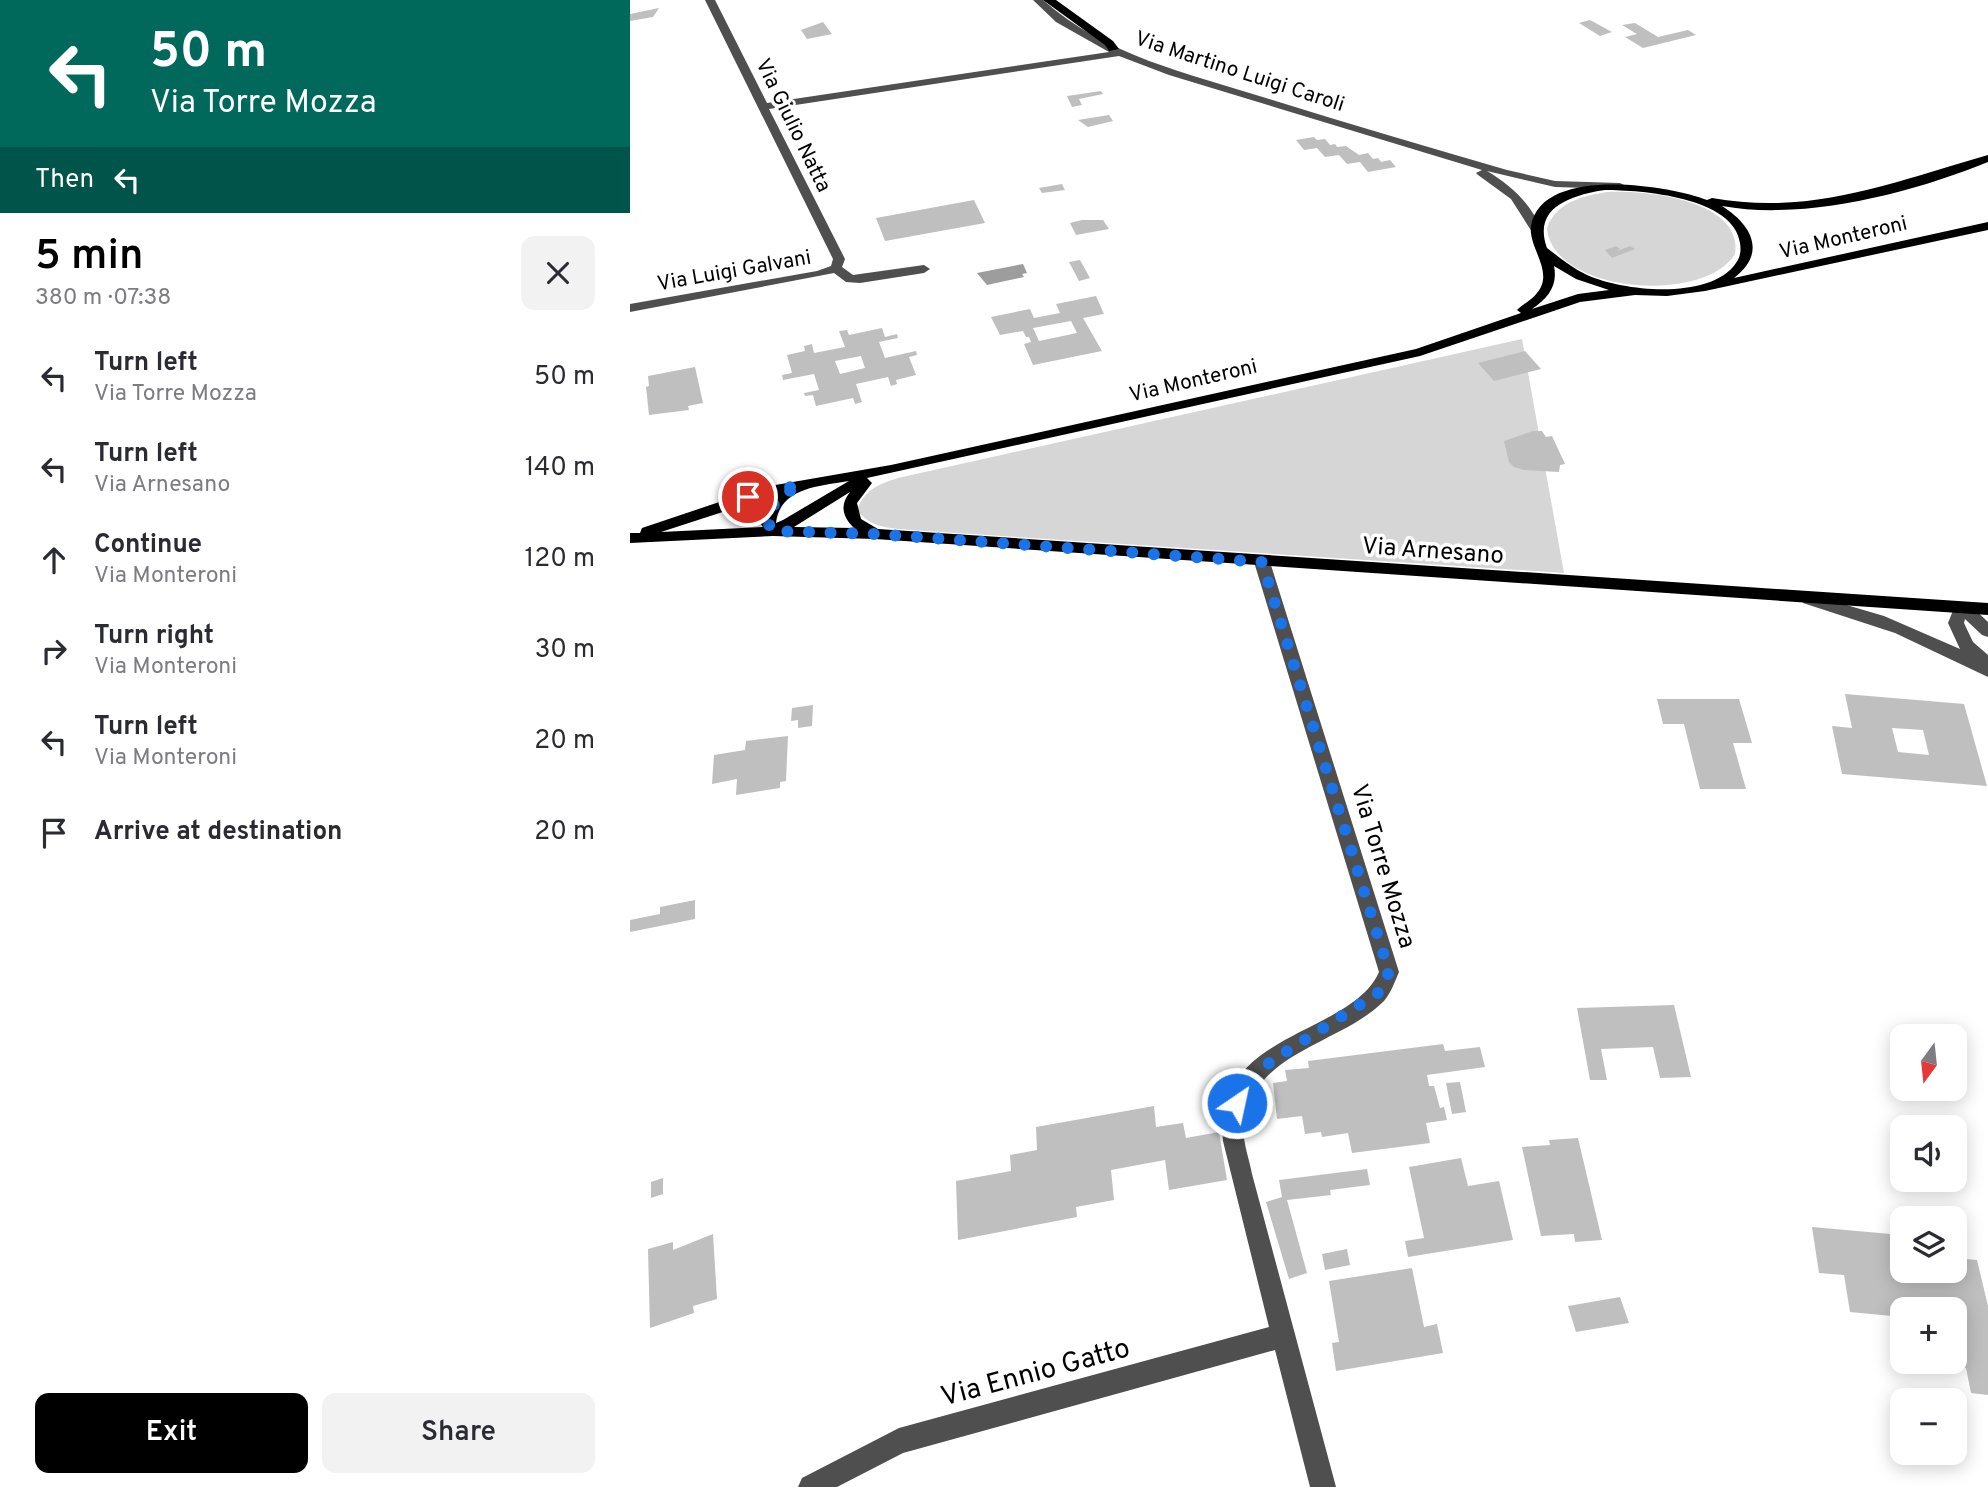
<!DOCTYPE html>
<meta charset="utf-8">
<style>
body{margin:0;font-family:Overpass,sans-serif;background:#f2f2f3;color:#2b2b33;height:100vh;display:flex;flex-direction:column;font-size:26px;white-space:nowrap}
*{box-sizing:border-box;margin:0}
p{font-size:23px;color:#7c7c81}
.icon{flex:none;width:38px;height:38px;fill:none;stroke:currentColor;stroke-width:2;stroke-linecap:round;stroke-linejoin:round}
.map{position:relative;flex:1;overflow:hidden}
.side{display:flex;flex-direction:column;background:#fff;width:630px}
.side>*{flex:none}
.top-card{background:#00695c;color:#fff;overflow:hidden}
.needle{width:46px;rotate:195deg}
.tools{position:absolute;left:1260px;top:1024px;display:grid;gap:14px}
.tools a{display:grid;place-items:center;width:77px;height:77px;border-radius:14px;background:#fff;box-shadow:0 4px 18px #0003;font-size:35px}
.pin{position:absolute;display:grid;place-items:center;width:60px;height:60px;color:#fff;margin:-30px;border:4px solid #fff;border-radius:50%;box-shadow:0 2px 7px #0007}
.me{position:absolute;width:77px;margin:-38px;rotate:34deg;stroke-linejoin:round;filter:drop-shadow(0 0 5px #0008)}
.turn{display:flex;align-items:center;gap:24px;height:147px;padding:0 35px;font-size:32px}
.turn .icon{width:91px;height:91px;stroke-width:2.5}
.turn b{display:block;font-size:49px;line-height:60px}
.then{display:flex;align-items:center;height:66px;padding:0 35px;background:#0003;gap:14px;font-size:26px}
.round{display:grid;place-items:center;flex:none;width:74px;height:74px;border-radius:14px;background:#f2f2f3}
.summary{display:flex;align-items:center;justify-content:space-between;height:119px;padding:0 35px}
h1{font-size:42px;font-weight:600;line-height:52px;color:#000}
.button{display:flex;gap:14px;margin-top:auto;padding:14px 35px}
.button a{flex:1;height:80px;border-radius:14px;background:#000;color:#fff;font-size:28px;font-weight:600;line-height:80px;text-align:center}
.button a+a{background:#f2f2f3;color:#2b2b33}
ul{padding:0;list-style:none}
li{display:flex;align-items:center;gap:21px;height:91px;padding:0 35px}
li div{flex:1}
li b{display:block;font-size:26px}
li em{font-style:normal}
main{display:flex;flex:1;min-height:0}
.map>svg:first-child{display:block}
</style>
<main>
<section class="side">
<div class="top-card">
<div class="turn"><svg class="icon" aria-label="left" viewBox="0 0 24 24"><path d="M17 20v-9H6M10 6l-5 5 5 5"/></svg><div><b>50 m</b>Via Torre Mozza</div></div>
<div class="then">Then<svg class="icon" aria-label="left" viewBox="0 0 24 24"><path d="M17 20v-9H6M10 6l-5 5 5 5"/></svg></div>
</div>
<div class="summary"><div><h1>5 min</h1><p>380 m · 07:38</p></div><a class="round"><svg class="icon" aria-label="close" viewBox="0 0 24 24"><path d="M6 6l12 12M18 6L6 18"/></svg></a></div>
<ul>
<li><svg class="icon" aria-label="left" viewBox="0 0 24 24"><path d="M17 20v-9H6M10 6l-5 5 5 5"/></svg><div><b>Turn left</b><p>Via Torre Mozza</p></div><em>50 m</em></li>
<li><svg class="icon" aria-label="left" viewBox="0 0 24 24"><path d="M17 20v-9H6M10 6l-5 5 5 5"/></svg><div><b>Turn left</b><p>Via Arnesano</p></div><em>140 m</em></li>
<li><svg class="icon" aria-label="ahead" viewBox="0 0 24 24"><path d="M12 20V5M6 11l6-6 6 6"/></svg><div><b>Continue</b><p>Via Monteroni</p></div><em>120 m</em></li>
<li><svg class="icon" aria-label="right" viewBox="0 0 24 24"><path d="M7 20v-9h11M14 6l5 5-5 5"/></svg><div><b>Turn right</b><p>Via Monteroni</p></div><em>30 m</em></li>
<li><svg class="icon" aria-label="left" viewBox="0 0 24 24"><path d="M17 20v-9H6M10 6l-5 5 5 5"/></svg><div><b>Turn left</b><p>Via Monteroni</p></div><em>20 m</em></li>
<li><svg class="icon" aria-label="arrive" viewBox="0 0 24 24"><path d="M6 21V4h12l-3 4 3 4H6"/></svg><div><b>Arrive at destination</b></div><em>20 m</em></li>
</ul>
<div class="button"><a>Exit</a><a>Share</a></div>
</section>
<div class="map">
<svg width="1358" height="1487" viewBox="0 0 1358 1487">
<rect width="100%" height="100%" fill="#fff"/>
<g fill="#d6d6d6">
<path d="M977,192C1014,190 1113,199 1105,254C1074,305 922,293 917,228C926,202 953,196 977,192Z"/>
<path d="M892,339L934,573L280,530C258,528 241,528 227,510C234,490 249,484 268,478Z"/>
</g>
<path fill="#9d9d9d" d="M393,264L397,273L392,274L394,277L357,285L347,273Z"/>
<g fill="#bfbfbf" fill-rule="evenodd">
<path d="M29,8L23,17L0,21V14Z"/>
<path d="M960,20L982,32L970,36L949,23Z"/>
<path d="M193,22L202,34L177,39L171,30Z"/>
<path d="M1005,23L1028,37L1058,30L1066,35L1013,48L995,37L1007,34L992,25Z"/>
<path d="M471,91L473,94L449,99L452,105L442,107L437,96Z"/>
<path d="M479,115L483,121L458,127L448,120Z"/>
<path d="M684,137L687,140L695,139L700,145L705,144L707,147L716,146L729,155L738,153L743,159L748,158L751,162L760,160L766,167L738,172L730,162L717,164L709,155L695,157L687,148L674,150L666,140Z"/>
<path d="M432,184L435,190L412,193L409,188Z"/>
<path d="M344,200L355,223L255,241L246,218Z"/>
<path d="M452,220H473L479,229L446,235L440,223Z"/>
<path d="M986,246L990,249L987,251L1000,246L1005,249L982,258L975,250Z"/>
<path d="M450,260L460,278L449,281L439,262Z"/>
<path d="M466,296L474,314L453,318L472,351L403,365L394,344L401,342L399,337H396L393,331L370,335L361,317L400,309L404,318L430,313L426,304ZM441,321L447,333L409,341L403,328Z"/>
<path d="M252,328L255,337L267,334L268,338L249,342L255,358L286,351L287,355L279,357L286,375L266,380L267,384L261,386L258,377L226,384L232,402L225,404L223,398L186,406L183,395L175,396L174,393L189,390L184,374L153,380L152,375L162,373L157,355L175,351L174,346L182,344L184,353L215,347L209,331L217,330L219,335ZM231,356L235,368L210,374L205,361Z"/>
<path d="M895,351L911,369L864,381L848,363Z"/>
<path d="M65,367L73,403L58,406L59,410L19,415L16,387L19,386L18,376Z"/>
<path d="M903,431H912L916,437L922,436L935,464L930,465L929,472L894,470L884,467L879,462L874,441Z"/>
<path d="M1215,694L1334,704L1357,786L1212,774L1202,726L1222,728ZM1262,728L1293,730L1299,755L1268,752Z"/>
<path d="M1027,699H1109L1122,743H1103L1116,789H1070L1054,724H1033Z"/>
<path d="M183,705L182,726L168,728V720L161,721L162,708Z"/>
<path d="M158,736L156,781L150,782V788L106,795L107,779L82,784L84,755L115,750L116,741Z"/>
<path d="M65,900V919L0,932V920L30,914V907Z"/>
<path d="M1044,1005L1061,1077L1030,1078L1023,1047L971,1049L977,1080H960L947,1008Z"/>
<path d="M813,1044L815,1051L850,1047L855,1067L797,1075L799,1086H804L810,1108L814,1107L817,1120L796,1123L800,1143L722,1153L718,1133L692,1137L691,1132L675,1134L672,1116L647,1119L643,1083L657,1081L655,1070L679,1068L678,1061Z"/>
<path d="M830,1082L836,1112L822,1114L816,1083Z"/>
<path d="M524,1106L526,1127L553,1123L556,1138L589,1132L597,1180L539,1190L535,1160L481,1170L484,1200L446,1207L447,1217L328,1240L326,1181L381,1171L380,1155L407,1150L406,1127Z"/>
<path d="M948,1138L972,1240L945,1242L944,1234L911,1236L892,1147L920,1145L919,1140Z"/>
<path d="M831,1158L838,1186L869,1181L883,1240L778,1257L775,1241L794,1238L779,1167Z"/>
<path d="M737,1169L740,1185L700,1190L701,1195L657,1200L677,1273L659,1279L636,1202L652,1197L649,1180Z"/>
<path d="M33,1178V1194L21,1198V1182Z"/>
<path d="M1182,1227L1272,1235V1270H1325V1258L1347,1260L1358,1306V1395L1341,1393L1336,1368L1325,1366V1309H1272V1317L1220,1312L1214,1275L1189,1273Z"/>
<path d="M83,1234L87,1299L63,1306L64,1313L20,1328L18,1249L43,1242V1250Z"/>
<path d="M717,1249L720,1265L695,1270L692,1254Z"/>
<path d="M782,1268L794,1327L807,1324L813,1353L706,1371L702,1343L709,1342L699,1281Z"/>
<path d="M990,1297L999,1323L946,1332L938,1306Z"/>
</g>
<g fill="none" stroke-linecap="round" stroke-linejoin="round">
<g fill="#4f4f4f" fill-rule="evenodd">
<path d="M75,0H85L137,103L479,52L426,22L403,0H413C476,56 557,73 636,98C716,123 797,147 877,170L925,181L990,183L996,186L990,189L925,187L857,171C882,186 900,203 912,230L902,232L881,199L848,175L846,173L852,170L539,75L489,56L139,109L215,259L212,267L223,275L294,265L300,269L294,273L230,283L216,282L204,273L0,312V304L187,271L201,266L203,259Z"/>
<path d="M632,557L640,562L769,972C765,981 761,993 754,1001C711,1044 626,1051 614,1121C611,1138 619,1157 622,1174L706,1487H680L645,1350L273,1453L207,1487H168L172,1478L269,1428L639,1327L593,1141C580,1032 721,1036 749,972L624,562Z"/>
<path d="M1179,594L1254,616L1330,649L1318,623L1326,603H1338L1358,622V637L1352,635L1335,619L1334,623L1343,642L1358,655V677L1265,633L1173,603L1171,599L1173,595Z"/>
</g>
<path fill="#000" fill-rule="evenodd" d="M1358,155V162C1282,193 1174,221 1092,206C1122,225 1137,253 1104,278L1358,222V230L1075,291L1037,296L1005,295L950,302L790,356L237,478L242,483L227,503L231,519L248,529L1358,603V615L245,539L143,536L0,543V533H10L12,528L134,487L261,465L786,349L891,313L887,310C893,304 902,300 907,293C925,272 898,248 901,226C911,165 1039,185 1077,200L1082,198C1183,216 1263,182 1358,155ZM975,190C1011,190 1104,197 1110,243C1111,250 1111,256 1106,263C1081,300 995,292 957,275C942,268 930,258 917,248C902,207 942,195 975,190ZM924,266L946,279L979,290L948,294L902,309C918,298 928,286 924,266ZM219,481L153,520L146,523C150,487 191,486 219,481ZM220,492C209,506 213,517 224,528L164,527ZM145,495L133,511L130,523L133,527L31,532Z"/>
<path fill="#000" fill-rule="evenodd" d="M413,0H426L483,41L489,49L479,51L475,45Z"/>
</g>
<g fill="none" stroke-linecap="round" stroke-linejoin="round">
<path stroke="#1a73e8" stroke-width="12" stroke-dasharray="0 21.6" d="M118,497L170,485C154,494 139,502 138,523L143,531L245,534L632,562L759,972L748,993L640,1062L614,1087L607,1103"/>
</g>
<g text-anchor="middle" stroke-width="7" stroke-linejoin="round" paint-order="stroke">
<g font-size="21" fill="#000" stroke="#fff">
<text transform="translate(610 71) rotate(18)" y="7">Via Martino Luigi Caroli</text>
<text transform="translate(164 125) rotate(64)" y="7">Via Giulio Natta</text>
<text transform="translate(1213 237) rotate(-13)" y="7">Via Monteroni</text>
<text transform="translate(104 270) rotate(-10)" y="7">Via Luigi Galvani</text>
<text transform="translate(563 380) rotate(-13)" y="7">Via Monteroni</text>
</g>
<g font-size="24" fill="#000" stroke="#fff">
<text transform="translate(803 550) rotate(4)" y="8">Via Arnesano</text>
<text transform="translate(754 866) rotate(73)" y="8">Via Torre Mozza</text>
</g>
<g font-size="28" fill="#000" stroke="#fff">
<text transform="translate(405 1371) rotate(-15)" y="10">Via Ennio Gatto</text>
</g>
</g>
</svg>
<div class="tools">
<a><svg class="needle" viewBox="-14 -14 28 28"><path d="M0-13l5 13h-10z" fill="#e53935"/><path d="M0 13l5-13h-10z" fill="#7c7c81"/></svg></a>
<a><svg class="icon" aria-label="sound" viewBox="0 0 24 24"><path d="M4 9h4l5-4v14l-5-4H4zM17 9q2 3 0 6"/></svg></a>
<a><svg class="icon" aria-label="layers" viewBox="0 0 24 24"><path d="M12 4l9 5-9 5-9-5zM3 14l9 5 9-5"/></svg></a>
<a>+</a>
<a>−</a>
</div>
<div class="pin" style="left:118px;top:497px;background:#d93025"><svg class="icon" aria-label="arrive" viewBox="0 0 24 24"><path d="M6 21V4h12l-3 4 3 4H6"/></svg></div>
<svg class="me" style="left:607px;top:1103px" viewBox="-20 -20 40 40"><circle r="17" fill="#1a73e8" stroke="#fff" stroke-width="3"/><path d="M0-11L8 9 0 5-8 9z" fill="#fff"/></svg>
</div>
</main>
